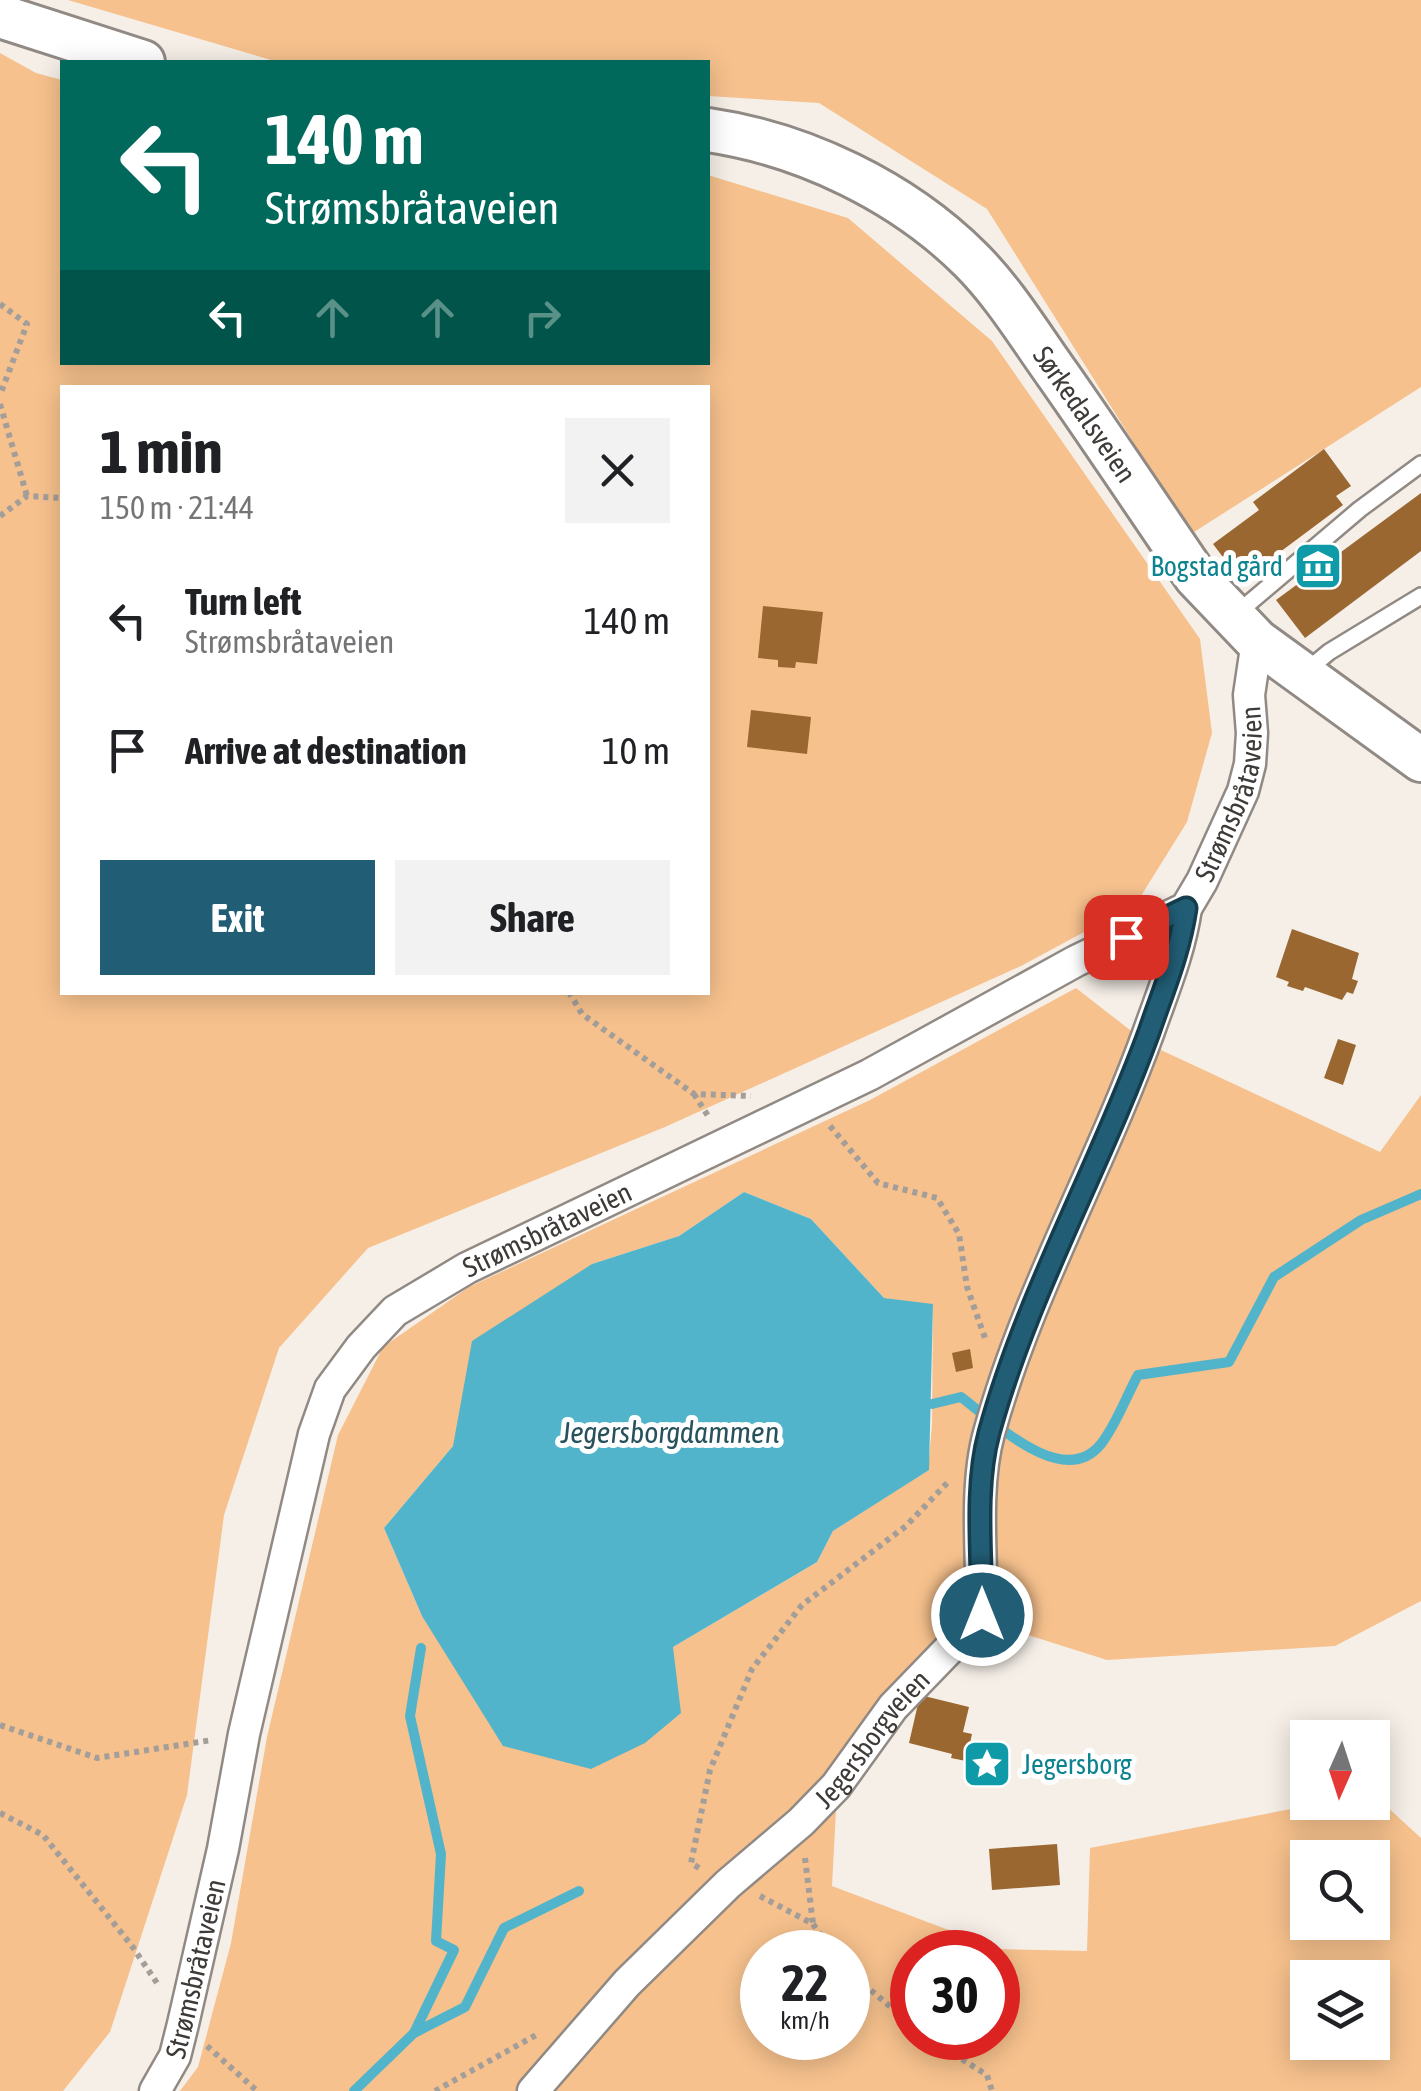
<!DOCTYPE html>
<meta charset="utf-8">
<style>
body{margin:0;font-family:"Asap Condensed",sans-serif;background:#f2f2f2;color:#202124;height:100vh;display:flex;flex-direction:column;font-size:38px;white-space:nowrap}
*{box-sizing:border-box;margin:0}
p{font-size:32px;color:#757577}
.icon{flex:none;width:55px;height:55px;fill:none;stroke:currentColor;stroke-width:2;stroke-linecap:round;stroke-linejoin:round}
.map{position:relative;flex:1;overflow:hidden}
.details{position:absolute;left:60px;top:385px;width:650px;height:610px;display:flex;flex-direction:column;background:#fff;border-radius:0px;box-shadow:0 5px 25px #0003}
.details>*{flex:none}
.hud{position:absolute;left:60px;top:60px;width:650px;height:305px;border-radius:0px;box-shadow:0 5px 25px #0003;background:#00695c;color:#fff;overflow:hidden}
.needle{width:65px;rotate:183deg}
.buttons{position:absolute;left:1290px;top:1720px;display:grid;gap:20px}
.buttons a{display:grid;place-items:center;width:100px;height:100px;border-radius:0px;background:#fff;box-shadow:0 5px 25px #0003;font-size:50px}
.speed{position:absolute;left:740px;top:1930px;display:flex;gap:20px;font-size:50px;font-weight:700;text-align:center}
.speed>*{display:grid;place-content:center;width:130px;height:130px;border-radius:50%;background:#fff;box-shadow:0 5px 25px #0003;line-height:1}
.speed small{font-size:25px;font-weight:400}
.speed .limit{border:15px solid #d22;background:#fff;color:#111}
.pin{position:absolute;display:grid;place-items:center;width:85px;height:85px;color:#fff;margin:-42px;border-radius:20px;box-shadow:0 5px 15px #0006}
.me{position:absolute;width:110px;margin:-55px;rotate:0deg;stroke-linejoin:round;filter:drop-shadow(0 0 8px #0008)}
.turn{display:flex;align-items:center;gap:35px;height:210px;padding:0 40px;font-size:45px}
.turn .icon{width:130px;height:130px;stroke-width:2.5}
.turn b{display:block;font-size:70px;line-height:85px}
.lanes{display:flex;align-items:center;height:95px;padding:0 40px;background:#0003;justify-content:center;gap:50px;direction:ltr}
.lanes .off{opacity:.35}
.round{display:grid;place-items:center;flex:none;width:105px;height:105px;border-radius:0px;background:#f2f2f2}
.headline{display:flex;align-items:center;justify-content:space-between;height:170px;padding:0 40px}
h1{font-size:60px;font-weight:700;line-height:75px}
.primary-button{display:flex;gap:20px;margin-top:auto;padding:20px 40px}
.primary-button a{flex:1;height:115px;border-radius:0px;background:#215e76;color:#fff;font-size:40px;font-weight:700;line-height:115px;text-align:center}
.primary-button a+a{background:#f2f2f2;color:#202124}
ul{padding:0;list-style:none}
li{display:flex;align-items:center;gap:30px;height:130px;padding:0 40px}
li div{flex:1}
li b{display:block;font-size:38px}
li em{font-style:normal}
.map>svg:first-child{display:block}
</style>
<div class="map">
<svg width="1421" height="2091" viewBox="0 0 1421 2091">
<rect width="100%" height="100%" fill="#f6efe8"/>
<g fill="#f6c18d" fill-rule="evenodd">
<path d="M68,0H1421V387L1191,534L987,209L819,103L708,96V62H278Z"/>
<path d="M0,53L36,73L62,80V362H708V175L848,218L992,341L1200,639L1212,733L1187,822L1136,904L1021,966L665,1127L368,1248L279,1348L224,1515L187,1795L110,2032L63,2091H0ZM62,388H708V992H62Z"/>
<path d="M1076,988L1148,1044L1380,1152L1421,1095V1601L1335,1646L1107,1660L999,1626L980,1580L958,1622L816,1789L836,1810L832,1886L999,1949L1087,1951L1090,1848L1322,1803L1372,1802L1373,1794L1421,1838V2091H180L198,2067L231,1943L267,1737L338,1435L383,1347L469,1287L870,1100ZM744,1192L811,1219L884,1298L933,1305L932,1425L928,1470L833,1531L817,1562L673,1647L422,1616L384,1528L453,1446L592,1264L679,1236ZM1308,1858H1372V1922H1308ZM762,1952H848V2038H762ZM912,1952H998V2038H912ZM1308,1978H1372V2042H1308Z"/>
</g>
<path fill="#52b4ca" d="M744,1192L811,1219L884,1298L933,1304L929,1470L833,1531L817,1562L673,1647L681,1713L645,1743L591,1769L503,1746L422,1616L384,1528L453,1446L472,1341L592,1264L679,1236Z"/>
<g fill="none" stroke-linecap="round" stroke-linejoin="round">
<g stroke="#52b4ca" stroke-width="10">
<path d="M932,1404L961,1397C993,1421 1063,1491 1101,1444C1116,1425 1126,1397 1138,1375L1229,1362L1274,1277L1361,1220L1421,1194"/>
<path d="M414,2033L454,1950L436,1941L441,1854L410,1716L421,1648"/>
<path d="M354,2091L414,2033L465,2007L504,1928L579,1891"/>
</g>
</g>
<g fill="#99672f">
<path d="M1324,449L1351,486L1336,496L1343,505L1241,581L1213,544L1259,510L1253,502Z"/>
<path d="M1421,493V551L1305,638L1276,600Z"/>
<path d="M763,606L823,612L817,664L796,662L795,668L778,667V660L758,658Z"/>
<path d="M751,710L811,717L807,754L747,747Z"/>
<path d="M1292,929L1359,953L1352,979L1358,981L1353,994L1347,992L1342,1000L1305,987L1303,991L1287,986L1289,982L1276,977Z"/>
<path d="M1338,1039L1356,1045L1343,1085L1324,1078Z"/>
<path d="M970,1349L973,1368L956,1372L952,1353Z"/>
<path d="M920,1695L969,1707L963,1732L972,1734L966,1761L951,1758L952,1754L909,1743Z"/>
<path d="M1057,1844L1060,1885L992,1890L989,1849Z"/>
</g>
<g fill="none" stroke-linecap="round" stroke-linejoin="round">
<g stroke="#918a84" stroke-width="20">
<g id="lane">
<path d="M1235,615L1360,509L1421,464"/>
<path d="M1305,672L1329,652L1421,596"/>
</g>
</g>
<g stroke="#918a84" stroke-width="35">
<g id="street">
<path id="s1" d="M155,2091L175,2056L183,2024L223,1849L244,1734L314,1434L330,1389L361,1347L395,1311L467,1268L869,1075L1076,961L1186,908L1202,881L1243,791L1250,764L1252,733L1249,695L1257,641"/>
<path id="s2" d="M533,2091L627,1983L728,1884L801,1822L836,1786L893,1707L982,1615C982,1558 974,1487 989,1433C1027,1294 1100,1167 1149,1031C1163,991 1180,951 1186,908"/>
</g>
</g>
<g stroke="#918a84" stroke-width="48">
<g id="secondary">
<path d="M0,16L143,62"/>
<path id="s3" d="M708,130C803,144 902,191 971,260C1005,294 1030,336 1058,375C1105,442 1150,510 1196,577L1257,641L1421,760"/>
</g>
</g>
<g stroke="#a39e99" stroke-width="6" stroke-dasharray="5 5" stroke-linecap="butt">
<path d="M0,304L27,324L0,395"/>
<path d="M0,404L27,496"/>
<path d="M0,516L27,496L62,498"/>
<path d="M569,992L582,1014L694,1094L751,1096"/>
<path d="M694,1094L710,1119"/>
<path d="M830,1126L878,1183L937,1198L959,1234L967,1287L986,1341"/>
<path d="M0,1725L97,1758L212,1740"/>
<path d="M0,1813L43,1835L132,1946L159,1986"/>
<path d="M805,1858L813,1924"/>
<path d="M699,1868L691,1863L710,1770L752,1669L802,1605L906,1526L949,1481"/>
<path d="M760,1896L813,1924L832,1952"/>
<path d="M848,1971L912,2025"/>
<path d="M928,2038L987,2075L992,2091"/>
<path d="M207,2046L257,2091"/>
<path d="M435,2091L538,2034"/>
</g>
<use href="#lane" stroke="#fff" stroke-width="15"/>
<use href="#street" stroke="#fff" stroke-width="30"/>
<use href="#secondary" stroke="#fff" stroke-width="42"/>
</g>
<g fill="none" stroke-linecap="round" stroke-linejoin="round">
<g stroke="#153d4d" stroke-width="25">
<path id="route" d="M982,1615C982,1558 974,1487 989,1433C1027,1294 1100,1167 1149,1032C1163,991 1180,951 1186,908L1126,937"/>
</g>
<use href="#route" stroke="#215e76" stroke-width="18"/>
</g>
<defs>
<g id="museum-square" transform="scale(2.5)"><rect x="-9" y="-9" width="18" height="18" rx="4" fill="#0f9aa8" stroke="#fff"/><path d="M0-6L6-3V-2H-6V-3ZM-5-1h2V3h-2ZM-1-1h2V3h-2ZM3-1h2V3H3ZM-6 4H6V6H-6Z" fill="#fff"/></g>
<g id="sight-square" transform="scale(2.5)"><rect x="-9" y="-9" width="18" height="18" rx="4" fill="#0f9aa8" stroke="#fff"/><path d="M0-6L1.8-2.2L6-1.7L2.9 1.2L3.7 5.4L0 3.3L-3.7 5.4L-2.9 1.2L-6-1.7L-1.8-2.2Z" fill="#fff"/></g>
</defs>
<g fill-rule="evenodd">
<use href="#museum-square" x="1318" y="566"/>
<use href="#sight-square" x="987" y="1764"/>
</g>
<g text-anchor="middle" stroke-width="10" stroke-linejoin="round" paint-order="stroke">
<g font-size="28" fill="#3d3a38" stroke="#fff">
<text dy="10" stroke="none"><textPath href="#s3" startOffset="490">Sørkedalsveien</textPath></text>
<text dy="10" stroke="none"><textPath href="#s1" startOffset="1840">Strømsbråtaveien</textPath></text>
<text dy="10" stroke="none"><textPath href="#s1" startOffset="1000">Strømsbråtaveien</textPath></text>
<text dy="10" stroke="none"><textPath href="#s2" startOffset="490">Jegersborgveien</textPath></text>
<text dy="10" stroke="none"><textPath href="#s1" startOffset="130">Strømsbråtaveien</textPath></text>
</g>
<g font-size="28" fill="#0d838f" stroke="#fff" text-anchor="end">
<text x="1283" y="576">Bogstad gård</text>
<text x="1022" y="1774" text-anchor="start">Jegersborg</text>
</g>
<g font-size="30" font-style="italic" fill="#27525c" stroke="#fff">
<text x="670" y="1443">Jegersborgdammen</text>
</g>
</g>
</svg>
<div class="buttons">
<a><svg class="needle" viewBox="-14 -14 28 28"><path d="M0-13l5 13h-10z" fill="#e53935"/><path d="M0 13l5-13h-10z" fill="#757577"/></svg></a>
<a><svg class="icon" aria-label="search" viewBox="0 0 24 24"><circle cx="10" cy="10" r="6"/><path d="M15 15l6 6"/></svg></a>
<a><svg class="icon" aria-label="layers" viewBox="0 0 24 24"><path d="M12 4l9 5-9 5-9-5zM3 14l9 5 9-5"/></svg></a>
</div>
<div class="speed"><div>22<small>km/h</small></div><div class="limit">30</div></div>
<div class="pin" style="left:1126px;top:937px;background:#d93025"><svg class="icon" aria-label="arrive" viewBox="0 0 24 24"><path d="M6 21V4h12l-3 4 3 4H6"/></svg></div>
<svg class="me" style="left:982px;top:1615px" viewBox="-20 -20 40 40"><circle r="17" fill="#215e76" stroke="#fff" stroke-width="3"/><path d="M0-11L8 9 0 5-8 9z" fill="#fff"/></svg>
<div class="hud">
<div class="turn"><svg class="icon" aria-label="left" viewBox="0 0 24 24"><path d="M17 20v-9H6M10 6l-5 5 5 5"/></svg><div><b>140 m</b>Strømsbråtaveien</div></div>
<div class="lanes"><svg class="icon" aria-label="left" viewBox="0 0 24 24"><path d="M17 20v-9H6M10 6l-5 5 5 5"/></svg><svg class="icon off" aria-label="ahead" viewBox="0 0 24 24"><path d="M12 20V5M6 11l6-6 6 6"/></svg><svg class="icon off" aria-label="ahead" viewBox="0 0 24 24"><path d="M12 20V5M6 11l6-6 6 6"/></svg><svg class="icon off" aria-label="right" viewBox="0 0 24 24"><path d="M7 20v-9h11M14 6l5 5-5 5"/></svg></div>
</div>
<section class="details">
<div class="headline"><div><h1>1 min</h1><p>150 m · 21:44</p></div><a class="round"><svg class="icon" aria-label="close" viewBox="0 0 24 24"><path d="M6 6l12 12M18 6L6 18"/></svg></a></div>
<ul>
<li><svg class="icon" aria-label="left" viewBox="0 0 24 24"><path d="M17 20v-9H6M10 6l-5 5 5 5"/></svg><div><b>Turn left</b><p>Strømsbråtaveien</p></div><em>140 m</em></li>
<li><svg class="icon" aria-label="arrive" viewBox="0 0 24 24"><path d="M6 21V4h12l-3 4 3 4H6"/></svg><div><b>Arrive at destination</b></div><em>10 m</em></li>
</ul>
<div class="primary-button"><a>Exit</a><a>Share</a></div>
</section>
</div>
